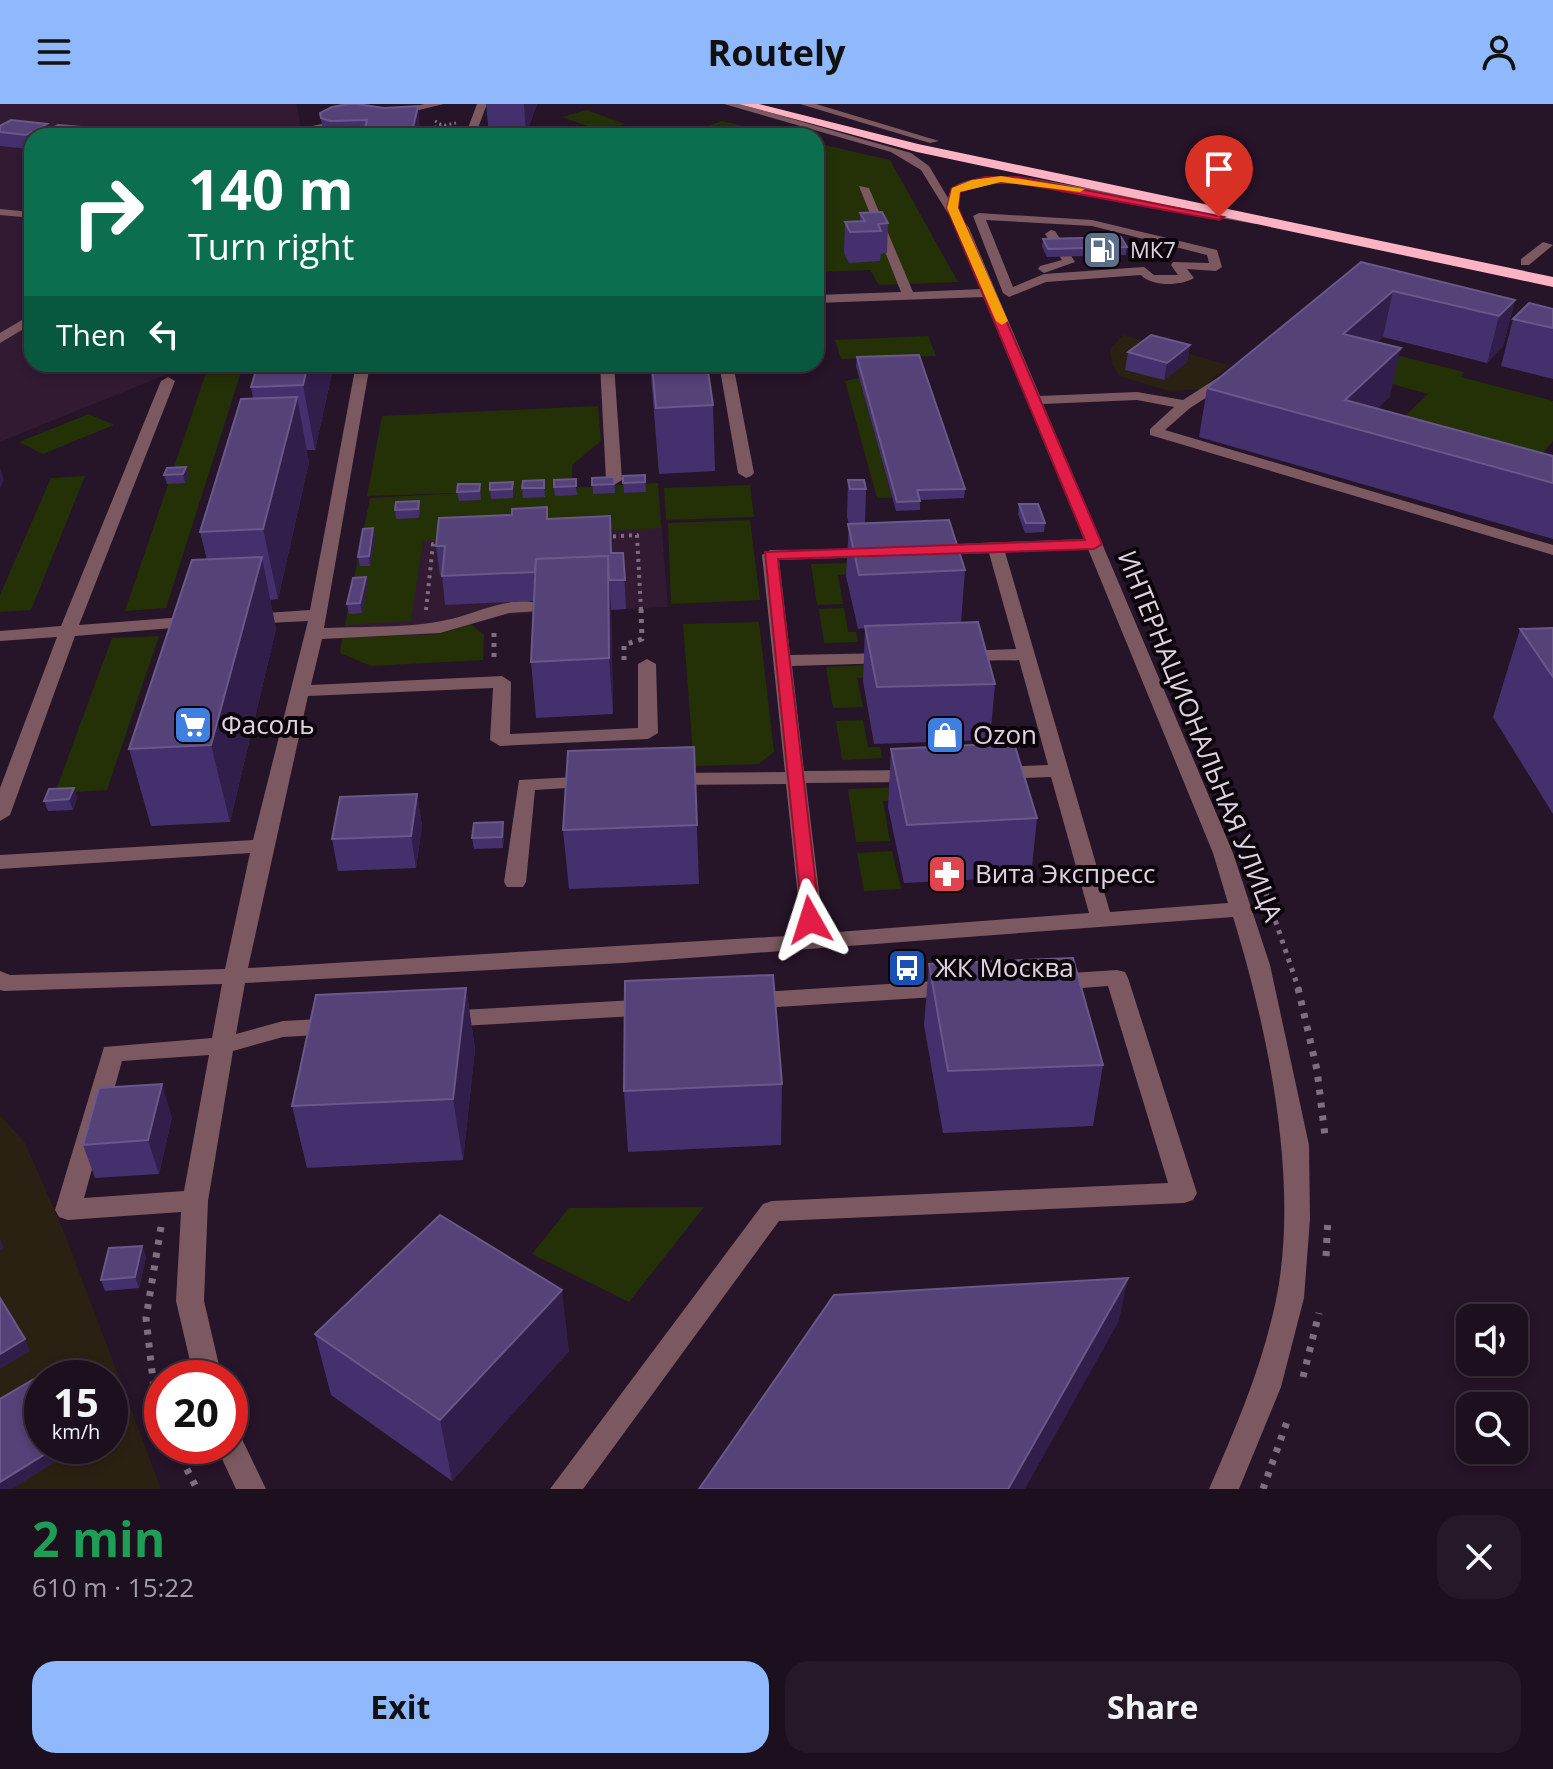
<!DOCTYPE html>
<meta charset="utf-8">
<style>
body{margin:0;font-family:"Open Sans",sans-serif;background:#251827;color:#f1f3f6;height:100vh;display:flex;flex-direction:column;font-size:30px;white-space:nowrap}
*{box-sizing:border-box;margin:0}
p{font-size:26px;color:#a09ca4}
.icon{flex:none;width:44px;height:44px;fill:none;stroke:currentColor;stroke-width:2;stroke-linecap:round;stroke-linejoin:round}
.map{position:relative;height:1385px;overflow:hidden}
.details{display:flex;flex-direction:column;background:#1c0f1e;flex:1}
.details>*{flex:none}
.guide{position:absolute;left:24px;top:24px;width:800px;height:244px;border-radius:24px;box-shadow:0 4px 12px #0003,0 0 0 2px #3a2f3c;background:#0b6e4f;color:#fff;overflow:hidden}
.controls{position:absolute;left:1456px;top:1200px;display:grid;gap:16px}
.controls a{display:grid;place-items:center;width:72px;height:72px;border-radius:16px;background:#1c0f1e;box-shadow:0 4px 12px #0003,0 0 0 2px #3a2f3c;font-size:40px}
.speed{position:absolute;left:24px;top:1256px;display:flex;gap:16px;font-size:40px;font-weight:700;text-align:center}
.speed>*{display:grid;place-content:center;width:104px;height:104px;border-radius:50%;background:#1c0f1e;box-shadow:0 4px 12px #0003,0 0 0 2px #3a2f3c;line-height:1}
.speed small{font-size:20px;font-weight:400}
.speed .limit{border:12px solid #d22;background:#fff;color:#111}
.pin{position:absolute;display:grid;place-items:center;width:68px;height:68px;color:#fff;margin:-82px -34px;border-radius:50% 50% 50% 0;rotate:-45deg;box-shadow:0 0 8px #0007}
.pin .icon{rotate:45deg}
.me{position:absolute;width:88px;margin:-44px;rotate:354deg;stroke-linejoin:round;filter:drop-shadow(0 0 6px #0008)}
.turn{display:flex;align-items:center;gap:28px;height:168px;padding:0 32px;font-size:36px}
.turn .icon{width:104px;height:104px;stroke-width:2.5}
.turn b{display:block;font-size:56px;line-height:68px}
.then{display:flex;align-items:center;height:76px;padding:0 32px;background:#0003;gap:16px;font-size:30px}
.round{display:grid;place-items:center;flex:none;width:84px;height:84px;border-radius:24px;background:#251827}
.overview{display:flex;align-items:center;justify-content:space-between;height:136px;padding:0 32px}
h1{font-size:48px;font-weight:700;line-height:60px;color:#1e9e55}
.cta{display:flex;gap:16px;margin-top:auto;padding:16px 32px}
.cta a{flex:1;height:92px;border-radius:24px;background:#8fb8fd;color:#111;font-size:32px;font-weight:700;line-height:92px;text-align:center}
.cta a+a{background:#251827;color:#f1f3f6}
header{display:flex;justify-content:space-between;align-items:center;height:104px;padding:0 32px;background:#8fb8fd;color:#111;font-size:36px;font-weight:700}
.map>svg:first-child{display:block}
</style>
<header><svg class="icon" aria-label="menu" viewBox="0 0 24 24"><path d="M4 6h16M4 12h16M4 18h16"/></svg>Routely<svg class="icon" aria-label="person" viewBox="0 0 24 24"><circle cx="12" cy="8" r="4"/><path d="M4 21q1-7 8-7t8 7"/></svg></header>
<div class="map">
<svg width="1553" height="1385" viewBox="0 0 1553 1385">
<rect width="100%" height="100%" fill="#261428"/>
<g fill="#321a33">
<path d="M0,0H297L302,32H32V260H192L0,338Z"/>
<path d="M658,379L668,503L505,511L439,530L342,534L370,394Z"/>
</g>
<g fill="#2b2112" fill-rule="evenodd">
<path d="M1123,231L1229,261L1201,285L1169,287L1119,272L1112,260L1110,245Z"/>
<path d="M0,1011L25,1039L64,1128L161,1385H0ZM42,1274H110V1342H42Z"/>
</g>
<g fill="#243107">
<path d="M587,6L625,20L601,27L562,13Z"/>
<path d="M722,17L787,32H642L694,27Z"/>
<path d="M816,39L890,56L958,178L879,181L870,166L816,168Z"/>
<path d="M928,232L936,252L841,255L835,236Z"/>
<path d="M1400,252L1464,268L1461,273L1553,297V337L1522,373L1382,334L1428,290L1374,275Z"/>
<path d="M919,260L867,301L892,394H877L845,277L859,274L856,262Z"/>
<path d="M242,265L166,504L125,507L207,266Z"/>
<path d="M598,302L601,337L572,361V384L658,379L661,424L423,437L411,517L345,521L370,394L483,388L367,392L382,312Z"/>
<path d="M89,310L114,321L43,350L19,338Z"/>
<path d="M85,372L31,506L0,508V491L51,374Z"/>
<path d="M750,381L754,413L666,416L664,384Z"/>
<path d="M750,416L760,496L671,500L668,419Z"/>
<path d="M850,459L852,470L838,471L843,500L817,501L811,460Z"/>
<path d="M844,504L848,528H856L858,538L824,539L819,505Z"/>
<path d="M759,518L774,648L759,660L694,662L683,520Z"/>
<path d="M471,520L484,531L483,556L371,562L340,549L342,534L439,530Z"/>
<path d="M159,532L107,686L55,689L112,534Z"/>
<path d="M899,560L902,572L857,574L863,603L833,604L826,563Z"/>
<path d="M863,616L868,643H880L882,654L842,656L836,617Z"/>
<path d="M936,682L939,695L883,697L890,737L856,738L848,685Z"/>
<path d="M892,747L901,785L864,787L857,749Z"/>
<path d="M704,1103L629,1198L532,1150L569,1104Z"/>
</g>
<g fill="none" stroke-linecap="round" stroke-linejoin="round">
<g stroke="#7e6f80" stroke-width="3" stroke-dasharray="2 3" stroke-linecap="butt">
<path d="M435,17L454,28"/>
<path d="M415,27L456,19"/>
</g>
<g stroke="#7e6f80" stroke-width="4" stroke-dasharray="3 5" stroke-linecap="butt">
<path d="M605,433L637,431L641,506"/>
<path d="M426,506L433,440L443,439"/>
</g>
<g stroke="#7e6f80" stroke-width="5" stroke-dasharray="4 6" stroke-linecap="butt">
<path d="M494,529V553L498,555"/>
<path d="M624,556V541L642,535L641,504"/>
<path d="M1256,760L1299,886"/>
</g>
<g stroke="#7e6f80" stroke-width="7" stroke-dasharray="5 8" stroke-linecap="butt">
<path d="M1298,884L1317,966L1325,1032"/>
<path d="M161,1123L146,1214L156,1303L162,1315"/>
<path d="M1326,1152L1328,1114"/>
<path d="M1303,1273L1319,1209"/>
<path d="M175,1342L197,1385"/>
<path d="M1263,1385L1289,1312"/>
</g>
<g fill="#7c5960" fill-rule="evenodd">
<path d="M424,0H444L394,12L389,9Z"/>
<path d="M477,0H487L475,32H465Z"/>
<path d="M724,0H740L911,49L929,62L948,94L951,84C976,69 1009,72 1036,75L1259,115V119L1255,120L1036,81L1001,78L960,88L956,106L969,124L1040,292L1137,288L1183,296L1222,271H1232V277L1190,304L1165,326L1553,441V451L1150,331V325L1174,303L1137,296L1043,300L1233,749L1270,861L1309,1041L1310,1115L1304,1194L1281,1283L1239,1385H1209C1236,1323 1262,1263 1276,1196C1300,1079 1268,926 1233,813L623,859L245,879L236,930L283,917L336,914L344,916L348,922L344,928L336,930L283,933L233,947L208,1097L204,1197L222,1274H194L176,1197L181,1108L68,1116L59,1113L55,1106L104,943L212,934L222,880L4,887L0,886V867L10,871L225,865L250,749L0,765V751L253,736L308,517L249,520L240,515L249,510L310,506L356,260H370L324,524C368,522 417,525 459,513C478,507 526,488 542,503L539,507L509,509L440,529L322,535L311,581L502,572L511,578L510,630L638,624V560L647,555L656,560L658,629L648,635L500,642L490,636L493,584L308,592L248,864L802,831L786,680L668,681L658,675L668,669L785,668L762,451L770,446L879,445V451L873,453L779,456L790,551L889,549L898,554L889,559L792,562L804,667L916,666L926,672L916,678L806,679L824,829L1089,809L1051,673L996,675L986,669L996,663L1048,661L1019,556L961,557L952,552L961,547L1016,545L989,449L933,451L925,446L933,441L1084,435L985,193L816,199V191L901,188L859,82L869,84L913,188L982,185L957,124L921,66L891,48ZM1088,445L1213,749L1228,799L1110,808L1005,448ZM209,951L184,1087L84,1094L122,957Z"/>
<path d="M800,0H816L939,37L930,39Z"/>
<path d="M347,15L351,20L316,27L317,32H307V23Z"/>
<path d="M0,105L32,108V114L0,111Z"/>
<path d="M979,109L1092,116L1217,146L1222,163L1216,167L1187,165L1194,174C1182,182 1151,183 1141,171L1046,178L1009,193L1003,189L973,112ZM986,116L1092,122L1207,151L1209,159L1173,158L1171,161L1178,171H1154L1144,163L1044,170L1013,183Z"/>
<path d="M1051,126L1055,127L1075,158L1044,169L1038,165L1040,162L1062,156L1045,130Z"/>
<path d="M1543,138L1553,141L1529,161H1521V155Z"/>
<path d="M32,210V220L0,239V229Z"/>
<path d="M600,260H614L622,376L614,381L606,376Z"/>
<path d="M719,260H733L754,369L751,372L746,374L738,369Z"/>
<path d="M168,273L175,277L79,521L197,512L206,517L197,522L75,532L10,711L0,717V684L57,533L0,537V527L61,522L161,277Z"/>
<path d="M592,672L602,678L599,682L535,686L526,778L523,783H507L504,778L519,676Z"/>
<path d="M1117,866L1125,868L1128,874L1197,1089L1193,1096L1184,1099L779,1117L583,1385H550L763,1100L772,1097L1168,1079L1108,882L1055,886L1047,884L1044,878L1047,872L1055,870Z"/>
<path d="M951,876L959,878L962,884L959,890L951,892L747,905L739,903L736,897L739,891L747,889Z"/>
<path d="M652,895L660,897L664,903L660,909L652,911L444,923L436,921L432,915L436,909L444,907Z"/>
<path d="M230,1327L240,1331L266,1385H236L216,1342H230Z"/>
</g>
<path fill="#fcb4c4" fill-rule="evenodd" d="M739,0H759L918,40L1553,173V183L917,48Z"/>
</g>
<g fill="#44306c">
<path d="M486,0H537L526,30H489Z"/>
<path d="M332,3L421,32H324L320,9Z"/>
<path d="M0,22L48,26L32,32V44L29,45L0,42Z"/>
<path d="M860,109L888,119L887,149L881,150L880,157L849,159L844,149L845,118L860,117Z"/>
<path d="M1043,135L1127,143L1126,151L1047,153L1042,143Z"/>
<path d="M1361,158L1515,196L1503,242L1487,259L1383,233L1377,238L1390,292L1377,305L1553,352V435L1199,333L1207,284Z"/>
<path d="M1553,205V275L1501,262L1513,215Z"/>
<path d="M1190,241L1187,258L1164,276L1125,266L1128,248Z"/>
<path d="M857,253L965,385L964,394L920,396V406L896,407L856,262Z"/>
<path d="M258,260H334L315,346H306L309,358L278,495L270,496L276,525L230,718L151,722L129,645L207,456L200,428L253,295L251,283Z"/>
<path d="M650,260H707L713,301L715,367L659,370Z"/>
<path d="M186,363L188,372L185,379L167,380L164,371Z"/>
<path d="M645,371L646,388L624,389L623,372Z"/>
<path d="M614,373L615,389L593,390L592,374Z"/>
<path d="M544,376L545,393L523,394L522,384Z"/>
<path d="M848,376L866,385L865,419L965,466L961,519L995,580L990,636L874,640L863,577L865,524L858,525L846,472L849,420L847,413Z"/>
<path d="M513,378V394L491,395L490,386Z"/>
<path d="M480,380L481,396L459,397L457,388Z"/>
<path d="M576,382L577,391L555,392L554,383Z"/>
<path d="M419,397L420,407L419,414L396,415L395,406Z"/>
<path d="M1019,400L1045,419L1044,428L1025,429L1018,410Z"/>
<path d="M548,415L612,449H623L626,505L611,506L613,610L536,614L531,558L533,497L445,501L442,471H440L436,442Z"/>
<path d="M373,424L375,434L370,462H360L358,453Z"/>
<path d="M366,473L367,483L362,509L349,510L347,500Z"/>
<path d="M1553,524V710L1493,613L1520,525Z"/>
<path d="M694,643L699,780L569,785L563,726Z"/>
<path d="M891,645L1037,714L1031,773L904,779L888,703Z"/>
<path d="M74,684L77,694L73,706L48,707L44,697Z"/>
<path d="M417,690L422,722L416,764L338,767L332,735Z"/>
<path d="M504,728L503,744L474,745L472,734Z"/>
<path d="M929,860L1103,961L1093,1022L943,1029L924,921Z"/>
<path d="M466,884L475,945L463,1056L307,1064L292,1002Z"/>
<path d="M782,980L781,1041L628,1048L624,987Z"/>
<path d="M172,1013L159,1070L95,1074L83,1041Z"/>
<path d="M142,1142L146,1153L139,1184L105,1187L101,1176Z"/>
<path d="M315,1230L569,1247L452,1377L331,1291Z"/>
</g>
<g fill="#311e4b">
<path d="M524,0H537L526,30Z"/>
<path d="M418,2L421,32H411Z"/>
<path d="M47,20L50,32H32V44L29,45L26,31Z"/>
<path d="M94,24L96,32H80Z"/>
<path d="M1393,187L1383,233L1333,277L1343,230Z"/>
<path d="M1515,196L1503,242L1487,259L1499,212Z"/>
<path d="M1190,241L1187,258L1164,276L1167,259Z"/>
<path d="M1401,244L1390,292L1356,325L1345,296Z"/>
<path d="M308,260H334L315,346L303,281Z"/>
<path d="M297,293L309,358L278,495L263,425Z"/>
<path d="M186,363L188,372L185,379L183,370Z"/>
<path d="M0,364L4,376L0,384Z"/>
<path d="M373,424L375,434L370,462L369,452Z"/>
<path d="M608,452L611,505L613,610L609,554Z"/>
<path d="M262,453L276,525L230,718L211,641Z"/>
<path d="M366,473L367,483L362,509L360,499Z"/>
<path d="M74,684L77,694L73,706L69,695Z"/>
<path d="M417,690L422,722L416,764L411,732Z"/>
<path d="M503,718L504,728L503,744L502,733Z"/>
<path d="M466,884L475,945L463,1056L453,995Z"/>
<path d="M162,980L172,1013L159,1070L148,1036Z"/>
<path d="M0,1135L4,1144L0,1146Z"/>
<path d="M142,1142L146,1153L139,1184L135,1173Z"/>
<path d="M1128,1174L1119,1217L1025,1385H1008Z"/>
<path d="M562,1186L569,1247L452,1377L440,1316Z"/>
<path d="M25,1235L30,1247L0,1265V1250Z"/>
<path d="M58,1342H74L76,1345L12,1385H0V1378Z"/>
</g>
<g fill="#554278" stroke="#6a5889" stroke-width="2">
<path d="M348,0H357L384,4L418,2L411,32H363L367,16L330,17L321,14L320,9L332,3Z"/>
<path d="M11,16L47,20L26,31L0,28V22Z"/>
<path d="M58,21L94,24L80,32H37Z"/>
<path d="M882,108L888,119L878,120L881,127L850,128L845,118L865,117L860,109Z"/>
<path d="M1121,133L1127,143L1048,145L1043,135Z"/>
<path d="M1361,158L1515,196L1499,212L1393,187L1343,230L1401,244L1345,296L1553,352V379L1207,284Z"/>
<path d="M1529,199L1553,205V224L1513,215Z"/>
<path d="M1151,231L1190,241L1167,259L1128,248Z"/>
<path d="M919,251L965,385L917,386L920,397L897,398L857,253Z"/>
<path d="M258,260H308L303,281L251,283Z"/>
<path d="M652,260H707L713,301L656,304Z"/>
<path d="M297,293L263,425L200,428L241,295Z"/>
<path d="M186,363L183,370L164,371L167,364Z"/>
<path d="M645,371V378L623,379V372Z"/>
<path d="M614,373V380L592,381V374Z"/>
<path d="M576,375V382L554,383V376Z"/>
<path d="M544,376V384H522L523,377Z"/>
<path d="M848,376H864L866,385H850Z"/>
<path d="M513,378L512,385L490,386V379Z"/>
<path d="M458,380H480L479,387L457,388Z"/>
<path d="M419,397L418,405L395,406L396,398Z"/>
<path d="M1019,400H1038L1045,419H1026Z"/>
<path d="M547,403V415L610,412L611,449H623L625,476H609L608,452L536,455L535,468L442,472L445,442H436L439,414L512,411V405Z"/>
<path d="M949,416L965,466L859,471L848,420Z"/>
<path d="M373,424L369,452L358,453L363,425Z"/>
<path d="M608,452L609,554L531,558L536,455Z"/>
<path d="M262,453L211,641L129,645L192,456Z"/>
<path d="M366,473L360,499L347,500L353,474Z"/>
<path d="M978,518L995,580L877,583L865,522Z"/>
<path d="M1553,524V573L1520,525Z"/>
<path d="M1014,639L1037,714L907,721L891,645Z"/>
<path d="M694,643L697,721L563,726L568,647Z"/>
<path d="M74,684L69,695L44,697L49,685Z"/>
<path d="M417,690L411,732L332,735L340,693Z"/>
<path d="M503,718L502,733L472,734L474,719Z"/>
<path d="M1073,854L1103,961L948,967L929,860Z"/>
<path d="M773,871L782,980L624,987L625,877Z"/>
<path d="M466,884L453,995L292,1002L316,891Z"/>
<path d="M162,980L148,1036L83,1041L99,984Z"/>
<path d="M440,1111L562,1186L440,1316L315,1230Z"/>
<path d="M142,1142L135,1173L101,1176L109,1144Z"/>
<path d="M1128,1174L1008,1385H699L834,1191Z"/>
<path d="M0,1194L25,1235L0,1250Z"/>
<path d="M34,1275L42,1288V1342H58L0,1378V1295Z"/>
</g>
<path fill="#e11d48" stroke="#92132f" stroke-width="2" d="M1018,73L1224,113L1219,116L1018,79H986L960,88L958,104L1102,440L1094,445L778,455L820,816L817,820H803L765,448L1085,436L947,104L952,84L985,73Z"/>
<path fill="#f59e0b" d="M1001,72L1085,85L1080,88L1001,78L960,88L958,104L1008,217L1002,221L996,217L947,104L952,84L972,76Z"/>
<defs>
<g id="fuel-square" transform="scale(2)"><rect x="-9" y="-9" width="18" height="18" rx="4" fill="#5c6f8a" stroke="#0b040b"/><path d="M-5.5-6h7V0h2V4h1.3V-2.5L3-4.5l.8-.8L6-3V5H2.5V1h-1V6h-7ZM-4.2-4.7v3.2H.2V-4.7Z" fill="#fff"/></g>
<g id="supermarket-square" transform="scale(2)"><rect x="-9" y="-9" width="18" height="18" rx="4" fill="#3f7fe0" stroke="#0b040b"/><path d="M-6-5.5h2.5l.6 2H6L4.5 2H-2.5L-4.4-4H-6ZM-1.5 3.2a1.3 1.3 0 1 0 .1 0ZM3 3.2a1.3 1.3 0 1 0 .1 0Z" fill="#fff"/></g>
<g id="shop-square" transform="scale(2)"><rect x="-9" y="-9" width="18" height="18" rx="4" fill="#3f7fe0" stroke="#0b040b"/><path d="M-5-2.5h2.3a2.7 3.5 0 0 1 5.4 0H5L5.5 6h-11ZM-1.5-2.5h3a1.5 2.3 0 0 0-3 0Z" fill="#fff"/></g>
<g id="pharmacy-square" transform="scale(2)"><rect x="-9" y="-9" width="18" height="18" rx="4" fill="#e0444e" stroke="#0b040b"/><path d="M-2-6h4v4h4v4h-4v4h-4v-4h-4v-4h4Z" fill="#fff"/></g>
<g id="bus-square" transform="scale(2)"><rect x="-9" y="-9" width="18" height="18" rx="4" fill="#1a4fb4" stroke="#0b040b"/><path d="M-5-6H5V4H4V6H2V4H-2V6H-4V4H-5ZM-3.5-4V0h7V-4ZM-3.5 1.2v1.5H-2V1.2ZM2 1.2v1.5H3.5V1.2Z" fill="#fff"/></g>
</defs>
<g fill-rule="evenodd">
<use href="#fuel-square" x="1102" y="146"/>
<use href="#supermarket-square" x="193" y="621"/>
<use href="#shop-square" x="945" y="631"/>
<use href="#pharmacy-square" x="947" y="770"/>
<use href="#bus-square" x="907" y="864"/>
</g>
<g text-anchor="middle" stroke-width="8" stroke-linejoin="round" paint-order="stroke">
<g font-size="22" fill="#e0d3e1" stroke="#0b040b" text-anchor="start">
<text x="1130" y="154">МК7</text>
</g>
<g font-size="26" fill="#e0d3e1" stroke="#0b040b" text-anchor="start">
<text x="221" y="630">Фасоль</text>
<text x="973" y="640">Ozon</text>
<text x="975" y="779">Вита Экспресс</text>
<text x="935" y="873">ЖК Москва</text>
</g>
<g font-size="26" fill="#e0d3e1" stroke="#0b040b">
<text transform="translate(1200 632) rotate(68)" y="9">ИНТЕРНАЦИОНАЛЬНАЯ УЛИЦА</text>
</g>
</g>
</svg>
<div class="controls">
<a><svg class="icon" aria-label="sound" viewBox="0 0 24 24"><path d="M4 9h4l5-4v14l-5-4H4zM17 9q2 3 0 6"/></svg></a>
<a><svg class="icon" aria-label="search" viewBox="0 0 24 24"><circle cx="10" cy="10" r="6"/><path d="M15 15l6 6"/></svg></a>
</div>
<div class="speed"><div>15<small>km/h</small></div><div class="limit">20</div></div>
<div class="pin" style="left:1219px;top:113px;background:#d93025"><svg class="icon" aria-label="arrive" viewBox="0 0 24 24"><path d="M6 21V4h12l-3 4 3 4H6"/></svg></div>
<svg class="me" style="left:810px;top:816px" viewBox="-20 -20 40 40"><path d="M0-17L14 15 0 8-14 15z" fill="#e11d48" stroke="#fff" stroke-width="4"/></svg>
<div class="guide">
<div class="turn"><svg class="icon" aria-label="right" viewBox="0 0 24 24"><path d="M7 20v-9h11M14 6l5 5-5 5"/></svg><div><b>140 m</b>Turn right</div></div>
<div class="then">Then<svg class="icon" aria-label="left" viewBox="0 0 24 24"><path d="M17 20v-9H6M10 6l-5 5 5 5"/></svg></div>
</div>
</div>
<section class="details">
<div class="overview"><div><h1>2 min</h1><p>610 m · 15:22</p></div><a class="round"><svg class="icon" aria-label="close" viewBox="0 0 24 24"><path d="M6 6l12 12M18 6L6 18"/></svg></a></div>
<div class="cta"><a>Exit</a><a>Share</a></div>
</section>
